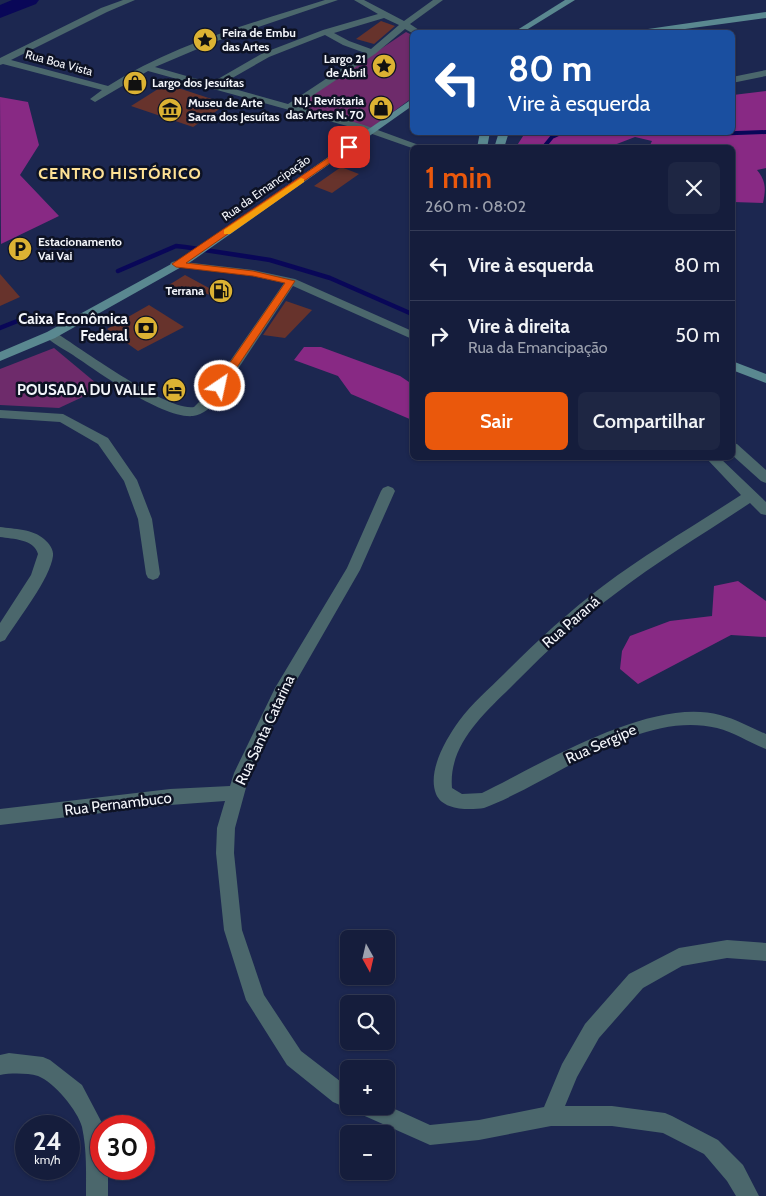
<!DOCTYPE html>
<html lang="pt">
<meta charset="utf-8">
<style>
body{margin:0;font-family:Cabin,sans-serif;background:#1e2643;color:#f1f3f6;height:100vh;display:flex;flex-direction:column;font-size:19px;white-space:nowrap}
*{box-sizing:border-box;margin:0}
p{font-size:16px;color:#9da2af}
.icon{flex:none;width:28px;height:28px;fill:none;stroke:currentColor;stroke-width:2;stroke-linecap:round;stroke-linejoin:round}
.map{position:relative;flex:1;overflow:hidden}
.side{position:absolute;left:410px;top:145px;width:325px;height:315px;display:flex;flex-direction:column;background:#151d3c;border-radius:8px;box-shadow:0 1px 4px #0004,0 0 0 1px #343b56}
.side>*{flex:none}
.guide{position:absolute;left:410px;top:30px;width:325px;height:105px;border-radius:8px;box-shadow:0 1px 4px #0004,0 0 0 1px #343b56;background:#1a4fa0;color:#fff;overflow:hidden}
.needle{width:32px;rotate:172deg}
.controls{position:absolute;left:340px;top:930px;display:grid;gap:10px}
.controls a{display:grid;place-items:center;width:55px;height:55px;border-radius:8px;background:#151d3c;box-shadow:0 1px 4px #0004,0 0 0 1px #343b56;font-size:25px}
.speed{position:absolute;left:15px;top:1115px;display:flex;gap:10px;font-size:25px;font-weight:700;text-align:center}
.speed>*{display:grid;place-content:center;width:65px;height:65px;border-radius:50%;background:#151d3c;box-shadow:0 1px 4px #0004,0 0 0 1px #343b56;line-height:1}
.speed small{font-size:12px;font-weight:400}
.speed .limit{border:8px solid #d22;background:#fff;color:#111}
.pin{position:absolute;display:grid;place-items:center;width:42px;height:42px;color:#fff;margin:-21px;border-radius:10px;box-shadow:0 2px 8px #0006}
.me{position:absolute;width:55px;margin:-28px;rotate:34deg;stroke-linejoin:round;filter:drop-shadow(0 0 4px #0008)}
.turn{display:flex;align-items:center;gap:18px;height:105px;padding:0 15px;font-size:22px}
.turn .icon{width:65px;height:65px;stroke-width:2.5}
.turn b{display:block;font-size:35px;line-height:42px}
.round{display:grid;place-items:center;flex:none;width:52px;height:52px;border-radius:8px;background:#1e2643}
.head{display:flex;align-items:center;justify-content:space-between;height:85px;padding:0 15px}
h1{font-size:30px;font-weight:600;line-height:38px;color:#ea580c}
.button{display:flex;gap:10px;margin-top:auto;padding:10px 15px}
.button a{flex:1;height:58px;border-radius:8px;background:#ea580c;color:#fff;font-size:20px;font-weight:600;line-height:58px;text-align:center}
.button a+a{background:#1e2643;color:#f1f3f6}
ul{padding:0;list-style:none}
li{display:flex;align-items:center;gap:15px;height:70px;padding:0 15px;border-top:1px solid #343b56}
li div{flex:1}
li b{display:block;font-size:19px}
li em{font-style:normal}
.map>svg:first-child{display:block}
</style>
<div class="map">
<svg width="766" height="1196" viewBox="0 0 766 1196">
<rect width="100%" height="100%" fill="#1c2750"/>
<g fill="#6e2b6b">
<path d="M406,32L412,35V98L371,128L294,107Z"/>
<path d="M54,348L102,388L59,408L0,405V369Z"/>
</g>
<g fill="#882984">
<path d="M766,91V168L757,170C766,181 766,189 763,203L733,202L732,148L649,147L652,141L635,137L609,147H516L525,133L732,132L733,95Z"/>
<path d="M0,97L28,102L39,145L20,175L59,216L1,244Z"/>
<path d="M304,347H321L400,376L412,384V420L351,394L338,376L294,360Z"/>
<path d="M738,581L766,601V637L731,635L638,684L620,669L622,651L630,636L670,621L712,616L714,586Z"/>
</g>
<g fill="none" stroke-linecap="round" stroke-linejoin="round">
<g stroke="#090758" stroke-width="4">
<path d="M710,134L766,132"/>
<path d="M543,148L552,137L563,132"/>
</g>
<g stroke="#090758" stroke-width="4.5">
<path d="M118,271L176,246L185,247L270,260L330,278L412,314"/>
<path d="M0,328L30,316"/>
</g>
<path fill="#090758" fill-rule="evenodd" d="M12,0H39L36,4L0,18V5Z"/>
</g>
<g fill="#67332c">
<path d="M381,21L395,26L374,44L356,39Z"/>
<path d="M166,84L227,104L193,127L131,106Z"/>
<path d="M341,167L359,174L332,193L314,186Z"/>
<path d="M0,274L20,297L0,306Z"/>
<path d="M185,275L220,294V296L164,288Z"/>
<path d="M286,301L312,310L285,338L263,335Z"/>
<path d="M149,305L184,327L138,351L107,329Z"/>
</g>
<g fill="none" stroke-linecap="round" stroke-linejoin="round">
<g fill="#4b676c" fill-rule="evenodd">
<path d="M123,0H135L107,12L11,60L108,86C174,44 252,23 325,0H338L214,42L155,67L211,83L263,53L323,30L378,14L354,0H364L404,21L433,0H443L410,24L422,32L412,33L405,29L375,54L297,106L364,125L427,148H412L358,129L148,71L95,102L90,99L102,90L3,64L0,65V58L101,8ZM384,18L399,25L371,49L349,41L334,33ZM325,35L343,45L365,53L288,104L220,85L269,57Z"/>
<path d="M766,70V76L732,83V77Z"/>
<path d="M176,261L253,270L295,279L412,331V339L293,286L218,399C211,407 203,415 193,416C163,419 98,372 73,355C64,349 51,343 45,335L51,331L55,332C80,348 168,412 194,407L208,393L284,283L253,276L172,266L170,264L172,262Z"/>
<path d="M0,410L63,414L108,438L137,480L152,519L160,574L158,578L153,580L148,578L146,574L138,519L124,481L98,444L60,422L0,418Z"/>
<path d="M732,443L737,444L766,470V483L761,481L732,455Z"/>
<path d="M706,458H720L766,502V515L761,514L750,503C705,533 658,561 615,594C579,620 547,651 516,682C487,711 448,743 452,788L462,794L482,793C543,763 652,696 720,715C736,719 751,728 766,734V749C750,743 734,732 717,728C640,709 553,782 484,808C470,810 443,811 436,794C427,771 446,739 459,721C472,703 489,689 504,674C535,643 567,613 603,586C647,553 695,525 741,495Z"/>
<path d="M388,486L393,488L395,491L360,570L287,697L267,737L250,773L235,828L234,853L242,930L264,995L301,1051L349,1088V1106L386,1105L430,1125L479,1120L544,1107L562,1064L585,1024L629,974L679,948L727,940L766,943V961L727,958L682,966L643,988L599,1038L577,1077L565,1106H612L665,1113L672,1116L718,1140L743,1165L759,1196H736L727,1181L704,1154L663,1133L612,1126H551L479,1140L430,1145L358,1113L355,1107L349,1109L333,1102L287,1065L246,1000L224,930L216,853L217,828L225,801L170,805L0,825V809L170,789L230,786L234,773L275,688L347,568L381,491L383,488Z"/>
<path d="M0,527C14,529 33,529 44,539C49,543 54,550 53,556C50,579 18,619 5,640L0,642V623L31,575L38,554C34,539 13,539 0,537Z"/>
<path d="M9,1053L43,1057L50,1060L82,1085L102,1123L101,1169H108V1196H86C86,1173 87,1150 82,1127C78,1111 54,1082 38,1076C27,1073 11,1073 0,1075V1055Z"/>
</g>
<g fill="#5a8890" fill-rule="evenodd">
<path d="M565,0H575L523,32H514Z"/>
<path d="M766,12V18L663,32H644L648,29Z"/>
<path d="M412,99V106L192,261L55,338L0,361V352L47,332L184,257Z"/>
<path d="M480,132H490L487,148H477Z"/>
<path d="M499,132H509L504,148H494Z"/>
<path d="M732,361L766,374V383L732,370Z"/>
</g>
</g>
<path fill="#ea580c" stroke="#983908" d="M347,145L353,147L186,263L253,271L295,281L223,388H216V383L285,283L253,276L176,267L172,264Z"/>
<path fill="#f59e0b" d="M301,178L304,179V182L230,234H224V230Z"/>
<defs>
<g id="sight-disc" transform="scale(1.25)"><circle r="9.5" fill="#dcb233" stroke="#0d1224"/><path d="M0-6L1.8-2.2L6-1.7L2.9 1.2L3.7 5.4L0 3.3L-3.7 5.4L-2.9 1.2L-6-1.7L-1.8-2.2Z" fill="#111"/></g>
<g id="shop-disc" transform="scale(1.25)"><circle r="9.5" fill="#dcb233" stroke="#0d1224"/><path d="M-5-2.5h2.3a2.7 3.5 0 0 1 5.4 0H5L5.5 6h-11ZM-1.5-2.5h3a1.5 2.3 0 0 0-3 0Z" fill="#111"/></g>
<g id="museum-disc" transform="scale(1.25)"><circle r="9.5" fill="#dcb233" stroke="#0d1224"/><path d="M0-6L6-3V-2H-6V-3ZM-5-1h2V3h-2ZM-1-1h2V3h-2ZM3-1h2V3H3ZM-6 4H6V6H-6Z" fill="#111"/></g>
<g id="parking-disc" transform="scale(1.25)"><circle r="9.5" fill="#dcb233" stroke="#0d1224"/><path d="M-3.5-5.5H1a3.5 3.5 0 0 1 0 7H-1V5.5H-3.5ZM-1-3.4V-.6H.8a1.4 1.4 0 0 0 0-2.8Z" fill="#111"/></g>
<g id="fuel-disc" transform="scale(1.25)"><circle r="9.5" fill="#dcb233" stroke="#0d1224"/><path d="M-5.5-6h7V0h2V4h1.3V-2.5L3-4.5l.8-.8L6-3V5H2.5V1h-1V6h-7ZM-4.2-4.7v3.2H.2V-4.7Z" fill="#111"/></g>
<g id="bank-disc" transform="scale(1.25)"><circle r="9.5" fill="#dcb233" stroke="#0d1224"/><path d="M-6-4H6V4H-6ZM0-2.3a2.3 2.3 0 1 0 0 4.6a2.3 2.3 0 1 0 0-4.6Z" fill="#111"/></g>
<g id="hotel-disc" transform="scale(1.25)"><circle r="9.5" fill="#dcb233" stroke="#0d1224"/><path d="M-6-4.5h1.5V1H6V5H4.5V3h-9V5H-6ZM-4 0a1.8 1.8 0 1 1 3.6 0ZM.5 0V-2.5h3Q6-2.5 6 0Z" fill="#111"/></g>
</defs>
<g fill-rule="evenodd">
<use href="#sight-disc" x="205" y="40"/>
<use href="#sight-disc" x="384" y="66"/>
<use href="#shop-disc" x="135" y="83"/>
<use href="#shop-disc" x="381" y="108"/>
<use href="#museum-disc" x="170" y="110"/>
<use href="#parking-disc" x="20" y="249"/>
<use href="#fuel-disc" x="221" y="291"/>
<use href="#bank-disc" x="146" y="328"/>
<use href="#hotel-disc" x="174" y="390"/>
</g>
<g text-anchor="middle" stroke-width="5" stroke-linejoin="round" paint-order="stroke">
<g font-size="12" font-weight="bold" fill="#f3f5fa" stroke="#0d1224" text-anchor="start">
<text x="222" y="37">Feira de Embu<tspan x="222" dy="14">das Artes</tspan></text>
<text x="366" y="63" text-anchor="end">Largo 21<tspan x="366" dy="14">de Abril</tspan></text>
<text x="152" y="87">Largo dos Jesuítas</text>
<text x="364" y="105" text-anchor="end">N.J. Revistaria<tspan x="364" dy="14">das Artes N. 70</tspan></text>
<text x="188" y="107">Museu de Arte<tspan x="188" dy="14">Sacra dos Jesuítas</tspan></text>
<text x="38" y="246">Estacionamento<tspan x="38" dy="14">Vai Vai</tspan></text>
<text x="204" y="295" text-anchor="end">Terrana</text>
</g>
<g font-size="12" fill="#f3f5fa" stroke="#0d1224">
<text transform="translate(59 63) rotate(15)" y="4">Rua Boa Vista</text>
<text transform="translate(266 188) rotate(-35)" y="4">Rua da Emancipação</text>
</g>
<g font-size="15" font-weight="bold" fill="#f3f5fa" stroke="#0d1224" text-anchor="end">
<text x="128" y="324">Caixa Econômica<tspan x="128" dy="17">Federal</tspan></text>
<text x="156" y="395">POUSADA DU VALLE</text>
</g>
<g font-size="15" fill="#f3f5fa" stroke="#0d1224">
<text transform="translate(571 622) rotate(-41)" y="5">Rua Paraná</text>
<text transform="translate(265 730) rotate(-65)" y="5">Rua Santa Catarina</text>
<text transform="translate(601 744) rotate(-24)" y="5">Rua Sergipe</text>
<text transform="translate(118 804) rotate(-7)" y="5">Rua Pernambuco</text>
</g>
<g font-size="16" font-weight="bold" letter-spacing="1" fill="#fee195" stroke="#0d1224">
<text x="120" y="179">CENTRO HISTÓRICO</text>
</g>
</g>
</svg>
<div class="controls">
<a><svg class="needle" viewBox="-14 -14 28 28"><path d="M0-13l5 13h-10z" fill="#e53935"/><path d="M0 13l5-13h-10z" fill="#9da2af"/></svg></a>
<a><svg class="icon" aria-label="search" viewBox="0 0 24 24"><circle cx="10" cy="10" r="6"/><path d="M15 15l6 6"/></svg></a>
<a>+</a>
<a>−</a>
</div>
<div class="speed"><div>24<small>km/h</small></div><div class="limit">30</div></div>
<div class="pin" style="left:349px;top:147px;background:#d93025"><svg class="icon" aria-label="arrive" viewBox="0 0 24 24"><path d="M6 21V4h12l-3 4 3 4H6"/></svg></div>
<svg class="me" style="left:220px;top:386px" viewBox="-20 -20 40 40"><circle r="17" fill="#ea580c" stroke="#fff" stroke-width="3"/><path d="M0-11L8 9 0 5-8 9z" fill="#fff"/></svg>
<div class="guide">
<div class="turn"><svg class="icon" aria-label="left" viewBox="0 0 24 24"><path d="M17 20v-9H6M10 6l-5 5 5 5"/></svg><div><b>80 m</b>Vire à esquerda</div></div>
</div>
<section class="side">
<div class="head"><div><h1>1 min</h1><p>260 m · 08:02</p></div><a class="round"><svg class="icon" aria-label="close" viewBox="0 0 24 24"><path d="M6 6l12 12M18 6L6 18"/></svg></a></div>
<ul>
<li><svg class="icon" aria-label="left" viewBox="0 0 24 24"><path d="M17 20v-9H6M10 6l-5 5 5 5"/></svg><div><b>Vire à esquerda</b></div><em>80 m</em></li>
<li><svg class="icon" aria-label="right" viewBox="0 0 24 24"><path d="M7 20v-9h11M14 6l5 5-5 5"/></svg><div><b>Vire à direita</b><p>Rua da Emancipação</p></div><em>50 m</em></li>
</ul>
<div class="button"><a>Sair</a><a>Compartilhar</a></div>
</section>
</div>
